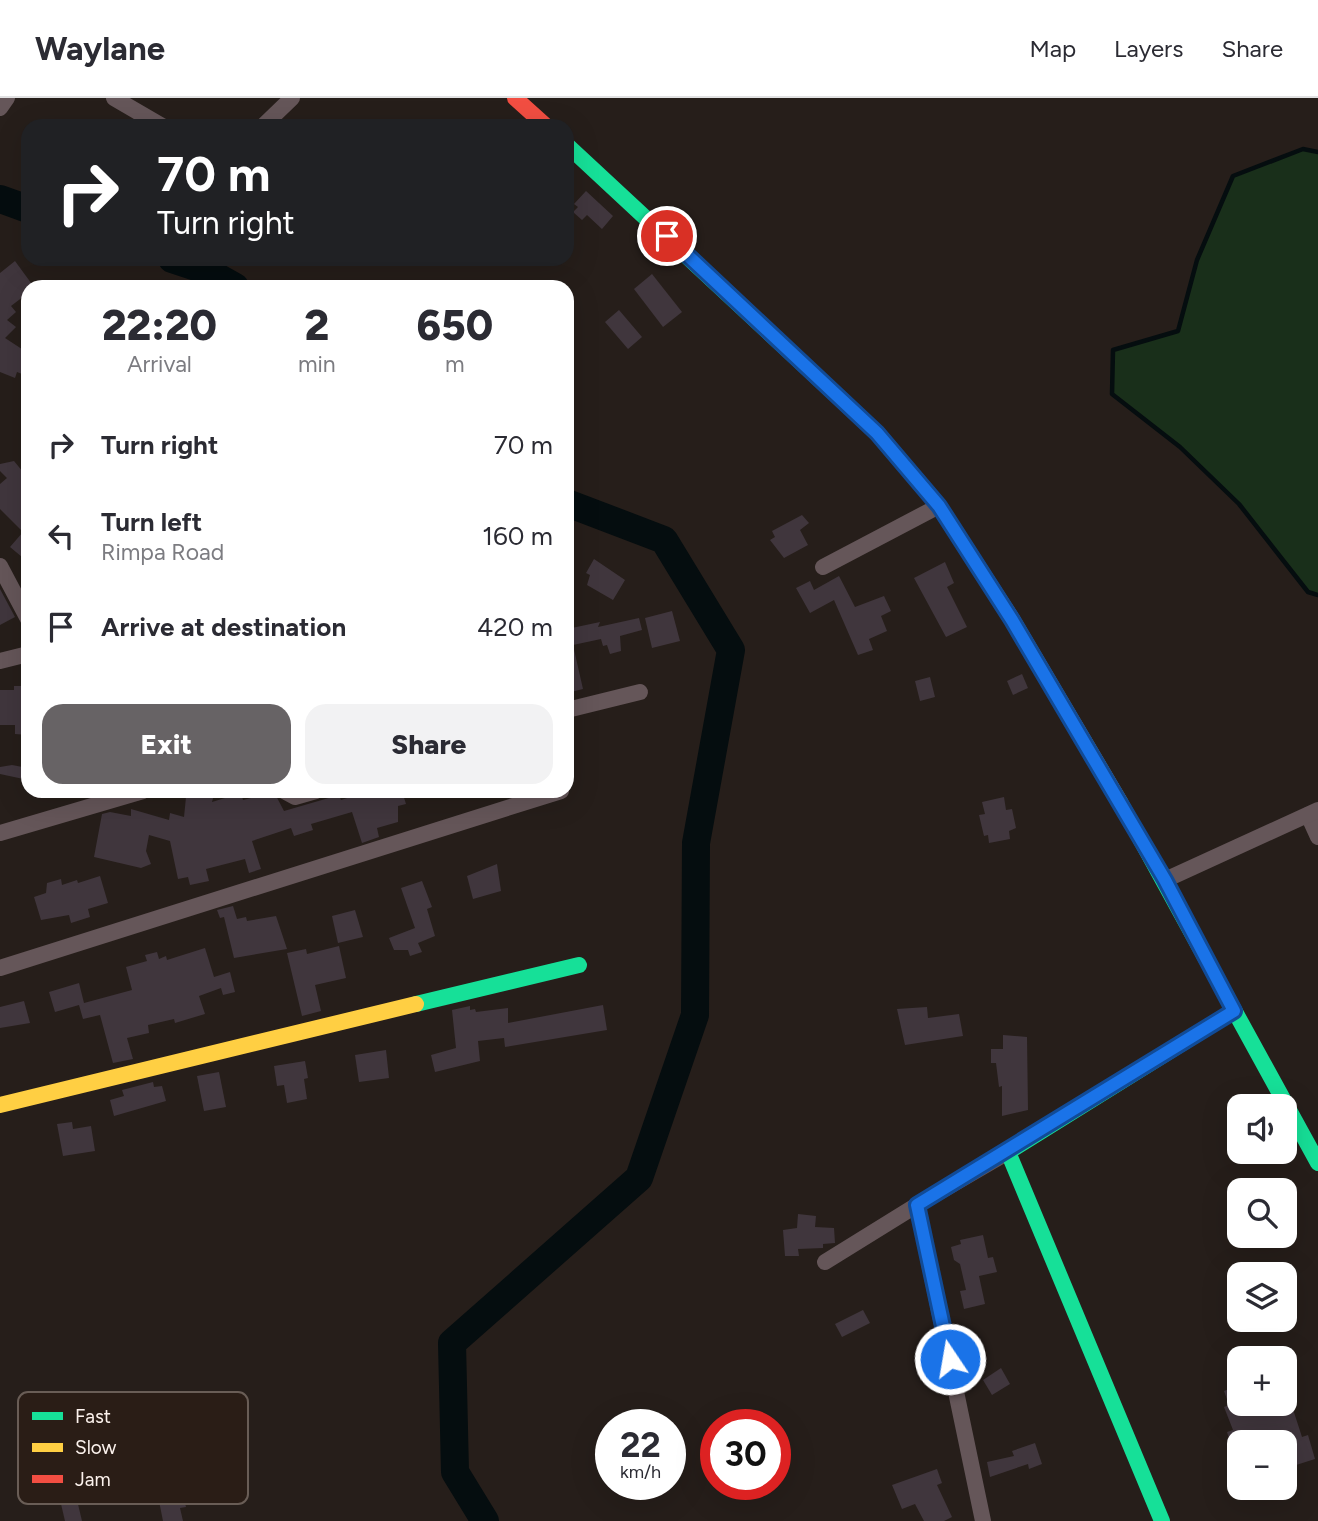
<!DOCTYPE html>
<meta charset="utf-8">
<style>
body{margin:0;font-family:Figtree,sans-serif;background:#f2f2f3;color:#2b2b33;height:100vh;display:flex;flex-direction:column;font-size:26px;white-space:nowrap}
*{box-sizing:border-box;margin:0}
p{font-size:23px;color:#7c7c81}
.icon{flex:none;width:38px;height:38px;fill:none;stroke:currentColor;stroke-width:2;stroke-linecap:round;stroke-linejoin:round}
.map{position:relative;flex:1;overflow:hidden}
.sheet{position:absolute;left:21px;top:182px;width:553px;height:518px;display:flex;flex-direction:column;background:#fff;border-radius:21px;box-shadow:0 7px 28px #0002}
.sheet>*{flex:none}
.banner{position:absolute;left:21px;top:21px;width:553px;height:147px;border-radius:21px;box-shadow:0 7px 28px #0002;background:#202124;color:#fff;overflow:hidden}
.controls{position:absolute;left:1227px;top:996px;display:grid;gap:14px}
.controls a{display:grid;place-items:center;width:70px;height:70px;border-radius:14px;background:#fff;box-shadow:0 7px 28px #0002;font-size:35px}
.speed{position:absolute;left:595px;top:1311px;display:flex;gap:14px;font-size:35px;font-weight:700;text-align:center}
.speed>*{display:grid;place-content:center;width:91px;height:91px;border-radius:50%;background:#fff;box-shadow:0 7px 28px #0002;line-height:1}
.speed small{font-size:18px;font-weight:400}
.speed .limit{border:10px solid #d22;background:#fff;color:#111}
.pin{position:absolute;display:grid;place-items:center;width:60px;height:60px;color:#fff;margin:-30px;border:4px solid #fff;border-radius:50%;box-shadow:0 2px 7px #0007}
.me{position:absolute;width:77px;margin:-38px;rotate:348deg;stroke-linejoin:round;filter:drop-shadow(0 0 5px #0008)}
.turn{display:flex;align-items:center;gap:24px;height:147px;padding:0 21px;font-size:32px}
.turn .icon{width:91px;height:91px;stroke-width:2.5}
.turn b{display:block;font-size:49px;line-height:60px}
.eta{display:flex;justify-content:space-evenly;align-items:center;height:119px;text-align:center}
.eta b{font-size:42px;font-weight:800;line-height:49px}
.cta{display:flex;gap:14px;margin-top:auto;padding:14px 21px}
.cta a{flex:1;height:80px;border-radius:21px;background:#676365;color:#fff;font-size:28px;font-weight:800;line-height:80px;text-align:center}
.cta a+a{background:#f2f2f3;color:#2b2b33}
ul{padding:0;list-style:none}
li{display:flex;align-items:center;gap:21px;height:91px;padding:0 21px}
li div{flex:1}
li b{display:block;font-size:26px}
li em{font-style:normal}
header{display:flex;align-items:center;gap:42px;box-sizing:border-box;height:98px;padding:0 35px;background:#fff;border-bottom:2px solid #e1e1e2}
header strong{font-size:33px}
nav{display:flex;gap:38px;margin-inline-start:auto;font-size:24px}
.map>svg:first-child{display:block}
</style>
<header>
<strong>Waylane</strong>
<nav><a>Map</a><a>Layers</a><a>Share</a></nav>
</header>
<div class="map">
<svg width="1318" height="1423" viewBox="0 0 1318 1423">
<rect width="100%" height="100%" fill="#261e1a"/>
<path fill="#192f1a" d="M1303,51L1318,54V497L1308,494L1239,406L1180,349L1112,296L1113,252L1178,233L1197,162L1233,78Z"/>
<g fill="none" stroke-linecap="round" stroke-linejoin="round">
<path stroke="#050d0f" stroke-width="4.5" d="M1318,54L1303,51L1233,78L1197,162L1178,233L1113,252L1112,296L1180,349L1239,406L1308,494L1318,497"/>
<g stroke="#050d0f" stroke-width="28">
<path d="M0,101L28,111"/>
<path d="M172,161L205,172L235,189"/>
<path d="M485,1423L455,1374L452,1245L639,1080L695,917L696,745L731,552L664,442L567,405"/>
</g>
</g>
<g fill="#40363d">
<path d="M586,93L613,118L602,131L587,117L582,122L573,114L578,109L574,106Z"/>
<path d="M15,163L34,189H28V195L11,208L16,214L7,222L16,229L5,240L28,255L22,276L17,274L15,280L0,274V175Z"/>
<path d="M652,176L682,214L663,229L634,191Z"/>
<path d="M619,212L642,239L628,251L605,224Z"/>
<path d="M14,363L28,380V464L10,449L23,434L0,411V386L7,380L0,373V366Z"/>
<path d="M802,417L809,425L800,432L808,447L784,460L770,442L775,439L772,433Z"/>
<path d="M594,461L625,482L613,502L587,487L590,477L586,475Z"/>
<path d="M945,464L954,485L947,489L967,529L946,539L914,480Z"/>
<path d="M839,478L855,509L884,498L891,513L881,518L887,533L869,541L873,552L858,557L834,502L810,515L796,490L810,483L814,492Z"/>
<path d="M0,491L15,519L0,527Z"/>
<path d="M672,513L680,543L652,550L645,520Z"/>
<path d="M639,520L642,532L620,538L621,553L610,556L607,547L603,548L601,541L573,547L583,591L567,595V531L600,524L598,529Z"/>
<path d="M1022,576L1028,590L1013,597L1007,583Z"/>
<path d="M930,579L935,599L920,603L915,583Z"/>
<path d="M14,588H28V637L15,636V627H0V592H14Z"/>
<path d="M12,667L28,670V682L0,676V669Z"/>
<path d="M196,693H215L212,704L241,695L243,702L274,694L284,713L339,697L341,702L369,693H402L406,706L398,708V724L377,730L379,739L362,745L352,714L311,726L313,732L294,738L291,730L252,743L261,771L249,775L245,761L206,771L209,783L190,787L188,779L178,781L170,743L149,737L146,753L151,766L141,770L94,759L102,716L110,714L131,718V711L169,722L170,715L184,719L186,699L194,700Z"/>
<path d="M1004,699L1006,712L1012,711L1016,730L1009,733L1010,741L989,745L988,737L984,738L979,717L985,716L982,704Z"/>
<path d="M497,766L501,793L473,801L467,778Z"/>
<path d="M100,778L108,805L88,811L90,819L71,825L69,817L41,822L34,799L46,795L47,785L61,781L62,787L77,782L78,785Z"/>
<path d="M422,783L432,809L427,811L435,838L418,845L422,854L410,858L408,852H394L389,840L415,830L401,790Z"/>
<path d="M233,808L237,821L246,819L247,823L276,818L287,851L234,860L224,819L220,820L217,812Z"/>
<path d="M355,812L363,839L338,845L332,818Z"/>
<path d="M339,848L346,880L315,887L321,913L302,918L287,855L306,851L307,856Z"/>
<path d="M205,850L214,879L230,874L235,894L223,897L221,890L199,898L205,916L175,925L174,921L148,927L149,935L127,940L133,961L113,965L100,917L83,921L79,907L55,914L49,894L79,885L84,905L132,892L126,869L147,863L145,857L157,854L159,861L166,858L167,862Z"/>
<path d="M24,903L30,925L0,930V909Z"/>
<path d="M603,907L607,932L505,949L504,940L478,943L480,963L435,974L431,957L456,950L452,912L470,908V912L475,911L476,914L508,910V925Z"/>
<path d="M927,909L928,920L959,916L963,938L905,947L897,911Z"/>
<path d="M1003,937L1027,939L1028,1012L1002,1018V988L999,989L996,965H991V951H1003Z"/>
<path d="M386,952L389,980L359,984L355,957Z"/>
<path d="M305,963L308,980L304,981L307,1001L287,1005L284,987L277,988L274,968Z"/>
<path d="M219,974L226,1009L204,1013L197,978Z"/>
<path d="M153,984L154,989L162,988L166,1003L114,1018L110,1002L124,998L122,992Z"/>
<path d="M72,1024L73,1031L91,1028L95,1053L63,1058L57,1026Z"/>
<path d="M798,1116L816,1118L815,1129L834,1130L835,1145L823,1146V1150L798,1151L799,1158H785L783,1132L797,1130Z"/>
<path d="M983,1137L988,1160L993,1159L997,1174L979,1178L985,1206L964,1211L960,1193L966,1192L960,1166L954,1162L951,1149L961,1146L960,1142Z"/>
<path d="M863,1212L870,1225L842,1239L835,1226Z"/>
<path d="M1001,1270L1010,1286L992,1297L983,1282Z"/>
<path d="M1239,1287V1306H1260L1262,1310L1290,1302L1302,1339L1308,1337L1315,1361L1293,1368L1286,1344H1230L1227,1334L1233,1332L1224,1309L1229,1307L1224,1293Z"/>
<path d="M1035,1345L1042,1366L1029,1371L1028,1366L990,1379L987,1364L1014,1358L1012,1353Z"/>
<path d="M937,1371L942,1385L937,1387L952,1419L944,1423H924L915,1406L902,1411L892,1387Z"/>
<path d="M183,1398L186,1409L180,1410L183,1423H163L159,1403Z"/>
<path d="M77,1402L82,1423H65L61,1406Z"/>
</g>
<g fill="none" stroke-linecap="round" stroke-linejoin="round">
<g stroke="#655659" stroke-width="16">
<path d="M114,0L162,28"/>
<path d="M0,10L7,0"/>
<path d="M263,28L292,0"/>
<path d="M0,468L28,521"/>
<path d="M823,469L939,408"/>
<path d="M0,563L28,556"/>
<path d="M567,612L640,594"/>
<path d="M284,693L295,699L316,693"/>
<path d="M1308,717L1318,739"/>
<path d="M0,735L143,693"/>
<path d="M1165,782L1318,712"/>
<path d="M0,870L561,693"/>
<path d="M825,1164L917,1107"/>
<path d="M983,1423L917,1107L1008,1054"/>
</g>
<g stroke="#16e098" stroke-width="16">
<path d="M567,47L878,336"/>
<path d="M1120,704L1318,1065"/>
<path d="M416,906L579,867"/>
<path d="M1162,1423L1008,1054L1234,913"/>
</g>
<g stroke="#ffcf43" stroke-width="16">
<path d="M878,336L939,408L1012,521L1120,704"/>
<path d="M0,1007L416,906"/>
</g>
<path stroke="#f24e42" stroke-width="16" d="M515,0L546,28"/>
</g>
<g fill="none" stroke-linecap="round" stroke-linejoin="round">
<g stroke="#114b97" stroke-width="18">
<path id="route" d="M667,138L877,335L939,408L1012,522L1165,782L1234,913L917,1107L950,1261"/>
</g>
<use href="#route" stroke="#1a73e8" stroke-width="12"/>
</g>
<rect x="18" y="1294" width="230" height="112" rx="10" fill="#2a1d16" stroke="#695d56" stroke-width="2"/>
<rect x="32" y="1314" width="31" height="8" fill="#16e098"/>
<rect x="32" y="1345" width="31" height="9" fill="#ffcf43"/>
<rect x="32" y="1377" width="31" height="8" fill="#f24e42"/>
<g font-size="19" fill="#fcf2ed">
<text x="75" y="1325">Fast</text>
<text x="75" y="1356">Slow</text>
<text x="75" y="1388">Jam</text>
</g>
</svg>
<div class="controls">
<a><svg class="icon" aria-label="sound" viewBox="0 0 24 24"><path d="M4 9h4l5-4v14l-5-4H4zM17 9q2 3 0 6"/></svg></a>
<a><svg class="icon" aria-label="search" viewBox="0 0 24 24"><circle cx="10" cy="10" r="6"/><path d="M15 15l6 6"/></svg></a>
<a><svg class="icon" aria-label="layers" viewBox="0 0 24 24"><path d="M12 4l9 5-9 5-9-5zM3 14l9 5 9-5"/></svg></a>
<a>+</a>
<a>−</a>
</div>
<div class="speed"><div>22<small>km/h</small></div><div class="limit">30</div></div>
<div class="pin" style="left:667px;top:138px;background:#d93025"><svg class="icon" aria-label="arrive" viewBox="0 0 24 24"><path d="M6 21V4h12l-3 4 3 4H6"/></svg></div>
<svg class="me" style="left:950px;top:1261px" viewBox="-20 -20 40 40"><circle r="17" fill="#1a73e8" stroke="#fff" stroke-width="3"/><path d="M0-11L8 9 0 5-8 9z" fill="#fff"/></svg>
<div class="banner">
<div class="turn"><svg class="icon" aria-label="right" viewBox="0 0 24 24"><path d="M7 20v-9h11M14 6l5 5-5 5"/></svg><div><b>70 m</b>Turn right</div></div>
</div>
<section class="sheet">
<div class="eta">
<div><b>22:20</b><p>Arrival</p></div>
<div><b>2</b><p>min</p></div>
<div><b>650</b><p>m</p></div>
</div>
<ul>
<li><svg class="icon" aria-label="right" viewBox="0 0 24 24"><path d="M7 20v-9h11M14 6l5 5-5 5"/></svg><div><b>Turn right</b></div><em>70 m</em></li>
<li><svg class="icon" aria-label="left" viewBox="0 0 24 24"><path d="M17 20v-9H6M10 6l-5 5 5 5"/></svg><div><b>Turn left</b><p>Rimpa Road</p></div><em>160 m</em></li>
<li><svg class="icon" aria-label="arrive" viewBox="0 0 24 24"><path d="M6 21V4h12l-3 4 3 4H6"/></svg><div><b>Arrive at destination</b></div><em>420 m</em></li>
</ul>
<div class="cta"><a>Exit</a><a>Share</a></div>
</section>
</div>
